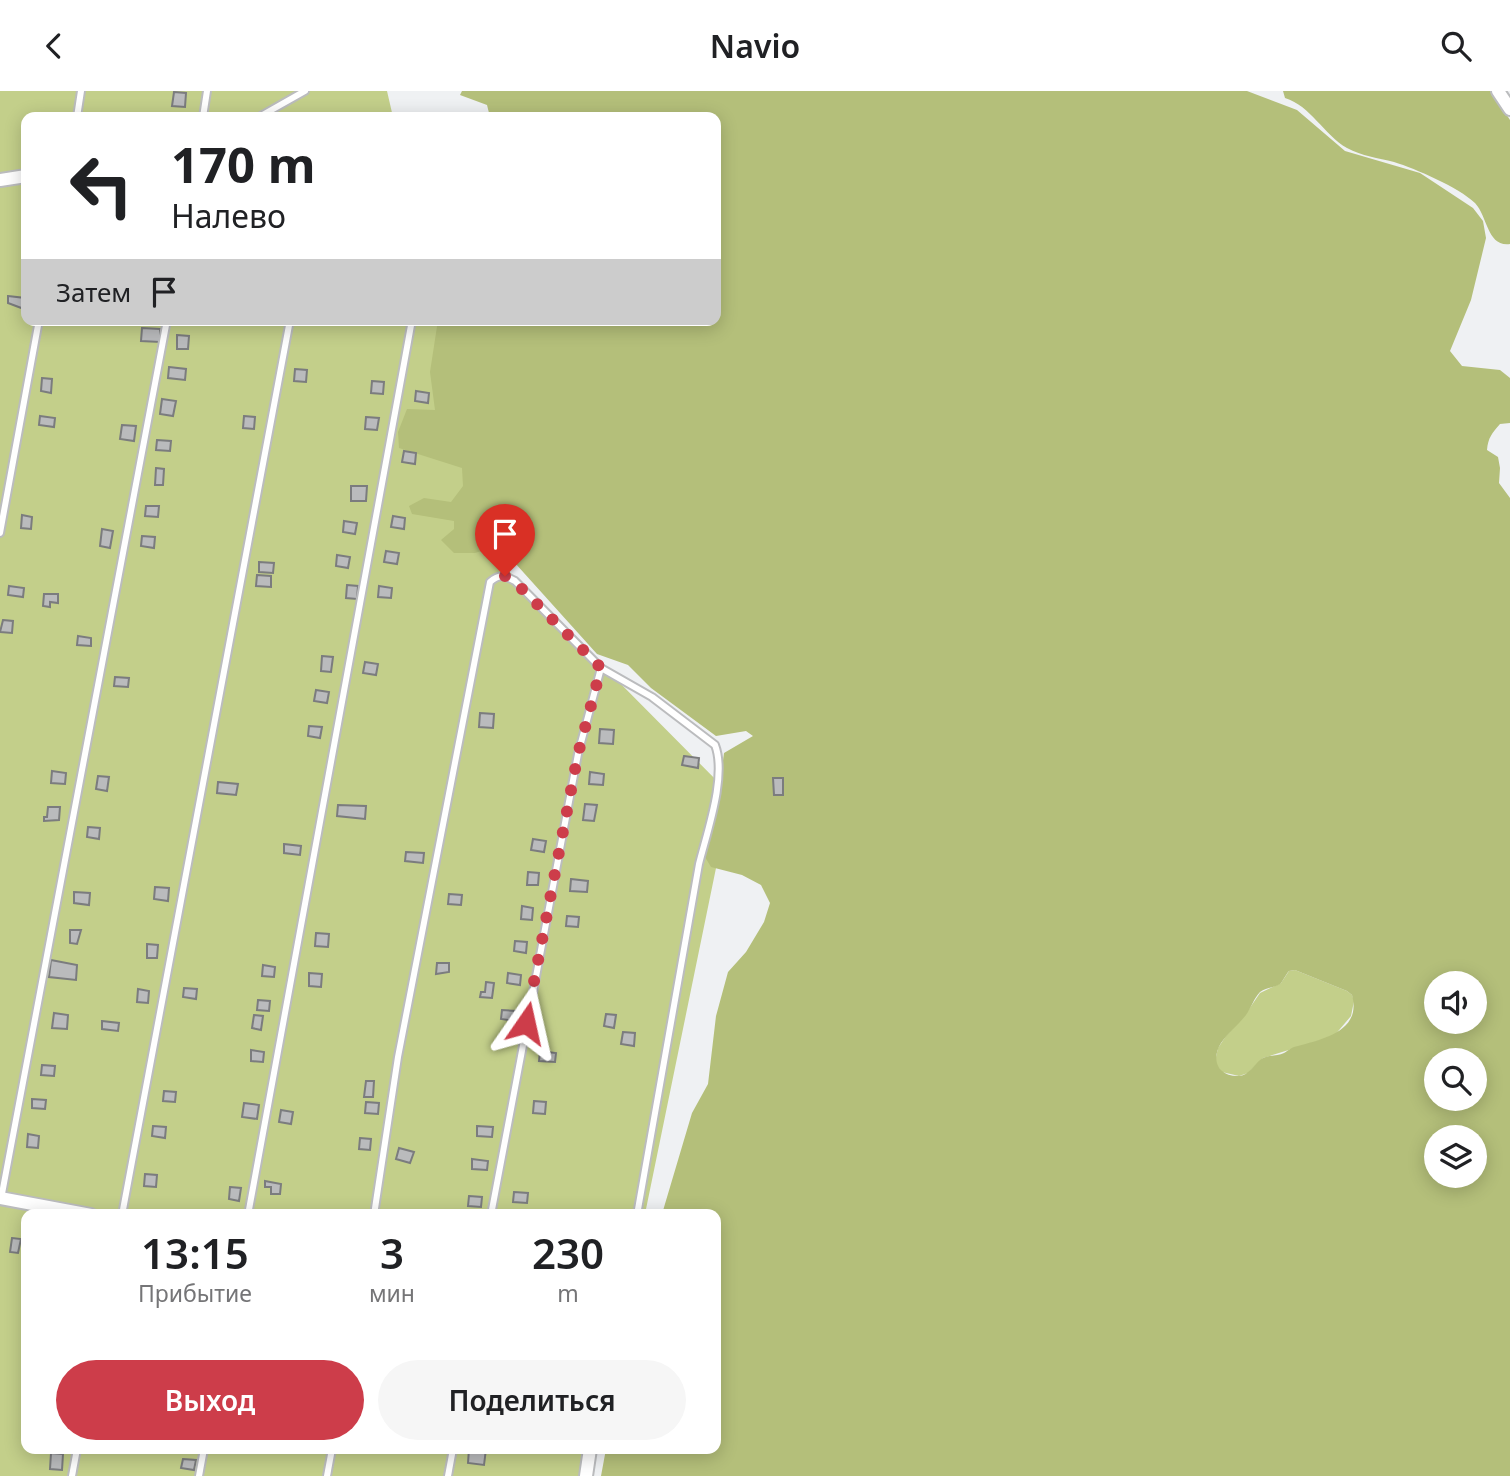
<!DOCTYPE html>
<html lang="ru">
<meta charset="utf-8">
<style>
body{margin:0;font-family:"Noto Sans",sans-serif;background:#f6f6f6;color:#202124;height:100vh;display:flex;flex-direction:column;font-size:26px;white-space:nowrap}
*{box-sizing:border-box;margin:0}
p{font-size:23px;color:#757577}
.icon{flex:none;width:38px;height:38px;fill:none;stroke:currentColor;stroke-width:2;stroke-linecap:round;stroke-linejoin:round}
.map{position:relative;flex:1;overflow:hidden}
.sheet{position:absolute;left:21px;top:1118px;width:700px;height:245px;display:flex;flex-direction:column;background:#fff;border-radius:14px;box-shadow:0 4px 18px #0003}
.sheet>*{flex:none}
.hud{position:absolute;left:21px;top:21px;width:700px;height:214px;border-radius:14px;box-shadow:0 4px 18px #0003;background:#fff;color:#202124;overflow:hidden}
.fabs{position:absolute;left:1424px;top:880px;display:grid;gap:14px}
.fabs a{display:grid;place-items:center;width:63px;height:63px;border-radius:50%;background:#fff;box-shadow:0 4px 18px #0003;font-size:35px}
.pin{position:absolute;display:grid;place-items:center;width:60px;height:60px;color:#fff;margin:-72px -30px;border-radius:50% 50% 50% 0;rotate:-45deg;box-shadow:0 0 7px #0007}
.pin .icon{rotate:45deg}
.me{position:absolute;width:77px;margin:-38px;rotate:11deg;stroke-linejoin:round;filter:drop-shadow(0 0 5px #0008)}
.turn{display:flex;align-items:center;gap:24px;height:147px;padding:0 35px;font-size:32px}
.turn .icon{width:91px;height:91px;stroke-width:2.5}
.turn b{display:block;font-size:49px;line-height:60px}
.then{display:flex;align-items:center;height:66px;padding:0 35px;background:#0003;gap:14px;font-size:26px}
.eta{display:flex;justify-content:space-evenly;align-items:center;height:119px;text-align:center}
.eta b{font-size:42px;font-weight:600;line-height:49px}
.button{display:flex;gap:14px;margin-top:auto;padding:14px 35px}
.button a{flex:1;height:80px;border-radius:42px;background:#cd3d4a;color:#fff;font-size:28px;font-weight:600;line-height:80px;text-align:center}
.button a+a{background:#f6f6f6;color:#202124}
header{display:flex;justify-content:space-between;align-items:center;height:91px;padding:0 35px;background:#fff;font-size:32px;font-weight:600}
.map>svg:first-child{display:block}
</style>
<header><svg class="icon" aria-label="back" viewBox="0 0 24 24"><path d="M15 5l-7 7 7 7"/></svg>Navio<svg class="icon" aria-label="search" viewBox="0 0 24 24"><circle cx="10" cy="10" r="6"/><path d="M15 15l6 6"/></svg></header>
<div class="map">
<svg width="1510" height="1385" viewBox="0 0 1510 1385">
<rect width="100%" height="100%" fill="#eff1f3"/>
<g fill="#c3cf8a">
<path d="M0,0H387L393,26H26V229H436L486,457L731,704L645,1123L26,1124V1358H596L591,1385H0Z"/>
<path d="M1295,879L1347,900L1352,904L1354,910L1351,925L1334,945L1263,967L1248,982L1239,985L1222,981L1216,974V966L1218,957L1226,945L1245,924L1260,902L1281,892L1289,880Z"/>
</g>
<g fill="#b4bf7a" fill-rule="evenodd">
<path d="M462,0H1247L1297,19L1345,60L1420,82L1473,117L1483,130L1486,147L1471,209L1450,260L1462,275L1500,279L1510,287V332L1500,333C1492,342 1488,347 1487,359L1498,366L1500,377L1499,392L1510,407V1385H601L606,1358H716V1124L662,1123L692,1022L708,993L716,925L728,881L746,861L764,831L770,812L761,794L742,784L711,776L705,766L717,714L724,662L753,645L746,640L716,645L651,597L628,574L597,563L506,462L494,456L475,462H454L441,449L454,438V430L412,423L409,415L424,407L451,411L463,395L462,377L399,357L398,341L407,318L435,319L430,281L438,229H716V26H490L487,14L460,4ZM1295,879L1347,900L1352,904C1362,940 1323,948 1298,955C1292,956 1289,959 1284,962C1278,965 1269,964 1263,967C1254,972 1250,985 1238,985C1217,985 1211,968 1221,952C1228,942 1238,934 1246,924C1251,917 1254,907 1260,901C1266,896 1274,897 1280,893C1283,890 1286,883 1289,880ZM1437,892H1475V931H1437ZM1437,970H1475V1008H1437ZM1437,1046H1475V1085H1437Z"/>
<path d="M1283,0H1491L1510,29V153C1487,156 1488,126 1475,112C1458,96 1416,78 1394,71C1378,67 1362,65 1347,57C1324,44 1311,15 1285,7Z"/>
</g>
<g fill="#babbbd" stroke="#7b7c7e" stroke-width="2">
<path d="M174,1L186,2L185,16L172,15Z"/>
<path d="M8,205L25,207L24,218L8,212Z"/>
<path d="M142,237L160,238V251L141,250Z"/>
<path d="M177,244L189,245L188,258H177Z"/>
<path d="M169,276L186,278L185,289L168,287Z"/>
<path d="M295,278L307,279L306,291L294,290Z"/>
<path d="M42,287L52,288L51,302L41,300Z"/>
<path d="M372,290L384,291L383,303L371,302Z"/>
<path d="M416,300L429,302L428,312L415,310Z"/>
<path d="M162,308L176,310L173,325L160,323Z"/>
<path d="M40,325L55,327L54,336L39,334Z"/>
<path d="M244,325L255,326L254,338L243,337Z"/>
<path d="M366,326L379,327L377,339L365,338Z"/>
<path d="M122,334L136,335L134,350L120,348Z"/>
<path d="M157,349L171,350L170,360L156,359Z"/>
<path d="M404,360L416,362L415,373L402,371Z"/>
<path d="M156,377L164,378L163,394H155Z"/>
<path d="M351,395H367L366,410H351Z"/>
<path d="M146,415H159L158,426L145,425Z"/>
<path d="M22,424L32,426L31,438L21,437Z"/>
<path d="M393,425L405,427L404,438L391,436Z"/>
<path d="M344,430L357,432L355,443L343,441Z"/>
<path d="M102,438L113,440L110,457L100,455Z"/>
<path d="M142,445L155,446L154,457L141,455Z"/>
<path d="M386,460L399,462L397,473L384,471Z"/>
<path d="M337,464L350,466L348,477L336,475Z"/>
<path d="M259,471L274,472L273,482L259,481Z"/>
<path d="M257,484L271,485V496L256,495Z"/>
<path d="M347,494L358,495L357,508L346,507Z"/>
<path d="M9,495L24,497L23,506L8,504Z"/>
<path d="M379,495L392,497L391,507L378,506Z"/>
<path d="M44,503H58V512L50,511V516L43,515Z"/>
<path d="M3,529L13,530L12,542L0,541Z"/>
<path d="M78,545L91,547V555L77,554Z"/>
<path d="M322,565L333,566L331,581L321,580Z"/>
<path d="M365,571L378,573L376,584L363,582Z"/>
<path d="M115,586L129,587L128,596L114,595Z"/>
<path d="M316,599L329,601L327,612L314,610Z"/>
<path d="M480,622L494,623L493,637L479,636Z"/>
<path d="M309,635L322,636L320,647L308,645Z"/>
<path d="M600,638L614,639L613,653L599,652Z"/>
<path d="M684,665L699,667L698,677L682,674Z"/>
<path d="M52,680L66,682L65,693L51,692Z"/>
<path d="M590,681L604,683L603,694L589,693Z"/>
<path d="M98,685L109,686L107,700L96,698Z"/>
<path d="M773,687H783V704H774Z"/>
<path d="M218,691L238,693L236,704L217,702Z"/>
<path d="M585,713L597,714L594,730L583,729Z"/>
<path d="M338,714L366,715L365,728L337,725Z"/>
<path d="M48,716H60L59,729L44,730V726H47Z"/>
<path d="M88,736L100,737L99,748L87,746Z"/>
<path d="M533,748L546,750L544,761L531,759Z"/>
<path d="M284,753L301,755L300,764L284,762Z"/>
<path d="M406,761L424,762L423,772L405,770Z"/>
<path d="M528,781L539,782L538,794H527Z"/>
<path d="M571,788L588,790L587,801L570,800Z"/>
<path d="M155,796L169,797L168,810L154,808Z"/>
<path d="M74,801L90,802L89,814L74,812Z"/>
<path d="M449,803L462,804L461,814L448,813Z"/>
<path d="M522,815L533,817L532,829L521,828Z"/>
<path d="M567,825L579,826L578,836L566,835Z"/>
<path d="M70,839H81L77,853L70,852Z"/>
<path d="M316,842L329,843L328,856L315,855Z"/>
<path d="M515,850L527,851L526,862L514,860Z"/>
<path d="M147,853L158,854L157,867H147Z"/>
<path d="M51,869L77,874L76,889L49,886Z"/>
<path d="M437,872H449V881L436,883Z"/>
<path d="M263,874L275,876L274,886L262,885Z"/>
<path d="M309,882L322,883L321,896L309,895Z"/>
<path d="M508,882L521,884L520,894L507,892Z"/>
<path d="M486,891L494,892L492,907L480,906L481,901H485Z"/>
<path d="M184,897L197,898L196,908L183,906Z"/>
<path d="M138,898L149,900L148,912L137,911Z"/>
<path d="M258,909L270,910L269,920L257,919Z"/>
<path d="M502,919L517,920L516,930L501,928Z"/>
<path d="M54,922L68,924L67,938L52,937Z"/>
<path d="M606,923L616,924L614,937L604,935Z"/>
<path d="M254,924L263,925L261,939L252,937Z"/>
<path d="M102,930L119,932L118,940L102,938Z"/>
<path d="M623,941L635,942L634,955L621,953Z"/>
<path d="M251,959L264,961L263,971L251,970Z"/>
<path d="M540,960L556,962L555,971L539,970Z"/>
<path d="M42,974L55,975L54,985L41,984Z"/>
<path d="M366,990H374L373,1006H364Z"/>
<path d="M164,1000L176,1001L175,1011L163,1010Z"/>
<path d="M32,1008L46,1009L45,1018L32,1017Z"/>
<path d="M534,1010L546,1011L545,1023L533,1022Z"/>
<path d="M366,1011L379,1012L378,1023L365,1022Z"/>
<path d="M244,1012L259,1014L257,1028L242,1026Z"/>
<path d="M281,1019L293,1021L291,1033L279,1031Z"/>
<path d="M153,1035L166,1036L165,1047L152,1045Z"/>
<path d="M477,1035L493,1036L492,1046L477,1045Z"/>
<path d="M28,1043L39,1045L38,1057L27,1056Z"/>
<path d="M360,1047L371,1048L370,1059L359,1058Z"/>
<path d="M399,1057L414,1061L410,1072L396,1068Z"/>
<path d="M472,1068L488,1070L487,1079L472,1078Z"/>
<path d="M145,1083L157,1084L156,1096L144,1095Z"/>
<path d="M265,1090L281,1093L280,1103H271V1096H265Z"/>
<path d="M230,1096L241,1097L239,1110L229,1108Z"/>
<path d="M514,1101L528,1102L527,1112L513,1111Z"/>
<path d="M469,1105L482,1106L481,1116L468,1115Z"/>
<path d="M12,1147L21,1148L18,1162L10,1161Z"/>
<path d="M469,1358H486L484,1374L468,1372Z"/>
<path d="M51,1362L63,1363L62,1379L50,1378Z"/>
<path d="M183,1368L196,1369L194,1379L181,1377Z"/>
</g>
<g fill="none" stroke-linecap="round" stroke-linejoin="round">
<g stroke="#bbbcbe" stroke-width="10">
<g id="lane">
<path d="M77,26L81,0"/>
<path d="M203,26L207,0"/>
<path d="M259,26L305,0"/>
<path d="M0,442L39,229"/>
<path d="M1,1108L167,229"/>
<path d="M122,1124L290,229"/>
<path d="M248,1124L412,229"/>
<path d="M374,1124L398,966L490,491C499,483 504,484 515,490L601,577L652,606L715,654C727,685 707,741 699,773L637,1124"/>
<path d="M491,1124L578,663L601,577"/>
<path d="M72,1385L77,1358"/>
<path d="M199,1385L204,1358"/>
<path d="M327,1385L332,1358"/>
<path d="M448,1385L453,1358"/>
</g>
</g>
<g stroke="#bbbcbe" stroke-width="16">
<g id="street">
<path d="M1498,0L1510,18"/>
<path d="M0,89L26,85"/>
<path d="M0,1107L91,1124"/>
<path d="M586,1385L590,1358"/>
</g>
</g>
<use href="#lane" stroke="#fff" stroke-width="6"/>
<use href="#street" stroke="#fff" stroke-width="12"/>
</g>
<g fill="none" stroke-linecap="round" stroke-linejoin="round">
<path stroke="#cd3d4a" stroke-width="12" stroke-dasharray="0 21.6" d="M505,485L514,490L601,577L578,663L526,932"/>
</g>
</svg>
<div class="fabs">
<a><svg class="icon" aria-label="sound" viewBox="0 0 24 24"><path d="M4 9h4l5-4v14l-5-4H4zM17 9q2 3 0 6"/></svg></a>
<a><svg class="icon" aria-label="search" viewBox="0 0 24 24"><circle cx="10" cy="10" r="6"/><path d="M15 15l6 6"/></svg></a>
<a><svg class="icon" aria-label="layers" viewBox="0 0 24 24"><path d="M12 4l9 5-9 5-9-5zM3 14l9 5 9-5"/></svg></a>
</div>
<div class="pin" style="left:505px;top:485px;background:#d93025"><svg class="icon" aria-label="arrive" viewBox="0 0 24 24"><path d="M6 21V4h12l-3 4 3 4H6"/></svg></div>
<svg class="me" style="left:526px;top:932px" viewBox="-20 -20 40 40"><path d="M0-17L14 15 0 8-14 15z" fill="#cd3d4a" stroke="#fff" stroke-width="4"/></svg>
<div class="hud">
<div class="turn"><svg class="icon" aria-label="left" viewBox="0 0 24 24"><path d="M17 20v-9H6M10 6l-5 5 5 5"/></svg><div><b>170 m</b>Налево</div></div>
<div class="then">Затем<svg class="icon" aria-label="arrive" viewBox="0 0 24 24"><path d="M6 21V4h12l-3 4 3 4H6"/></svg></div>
</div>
<section class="sheet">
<div class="eta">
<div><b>13:15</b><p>Прибытие</p></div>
<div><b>3</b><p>мин</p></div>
<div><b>230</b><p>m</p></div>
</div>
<div class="button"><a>Выход</a><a>Поделиться</a></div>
</section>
</div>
